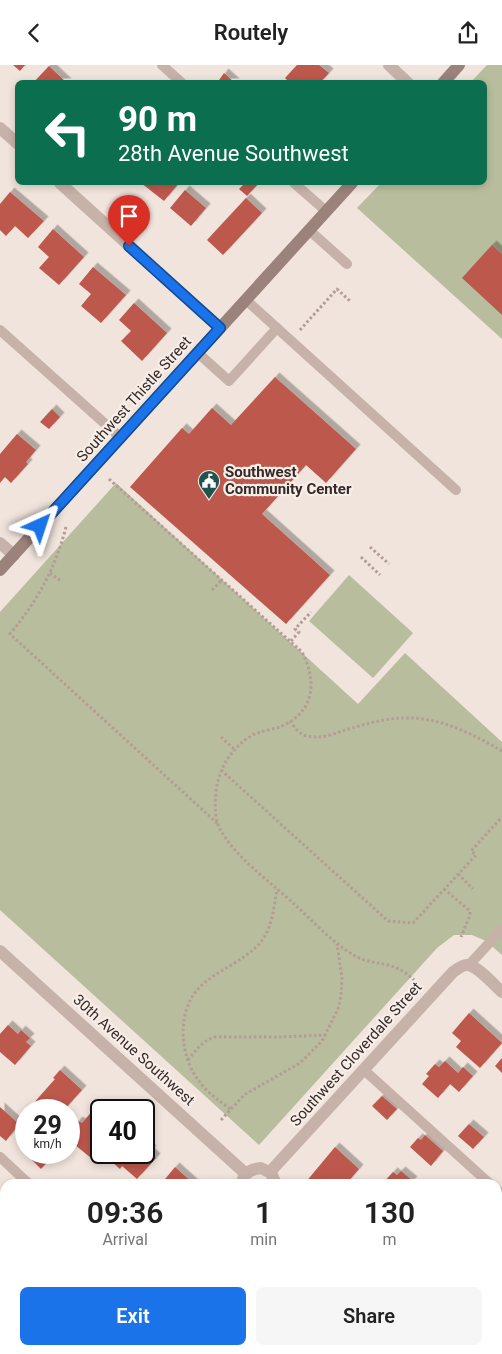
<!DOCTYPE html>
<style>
body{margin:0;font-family:Roboto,sans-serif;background:#f6f6f6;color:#222;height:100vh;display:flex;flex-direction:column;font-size:19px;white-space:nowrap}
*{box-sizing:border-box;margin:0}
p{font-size:16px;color:#767676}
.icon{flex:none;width:28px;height:28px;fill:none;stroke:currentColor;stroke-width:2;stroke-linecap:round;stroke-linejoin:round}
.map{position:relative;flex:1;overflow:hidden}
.panel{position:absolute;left:0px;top:1114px;width:502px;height:176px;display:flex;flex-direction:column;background:#fff;border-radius:15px 15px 0 0;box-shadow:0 2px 8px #0003}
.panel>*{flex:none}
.hud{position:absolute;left:15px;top:15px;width:472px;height:105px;border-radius:8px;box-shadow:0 2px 8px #0003;background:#0b6e4f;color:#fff;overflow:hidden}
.speed{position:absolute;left:15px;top:1034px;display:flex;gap:10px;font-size:25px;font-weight:700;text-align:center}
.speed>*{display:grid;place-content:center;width:65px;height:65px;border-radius:50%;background:#fff;box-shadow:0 2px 8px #0003;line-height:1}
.speed small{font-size:12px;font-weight:400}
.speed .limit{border:2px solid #111;border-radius:8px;background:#fff;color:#111}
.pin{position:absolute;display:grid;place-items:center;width:42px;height:42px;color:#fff;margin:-51px -21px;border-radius:50% 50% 50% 0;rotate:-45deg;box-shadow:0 0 5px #0007}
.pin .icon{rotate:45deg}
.me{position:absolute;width:55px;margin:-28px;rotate:42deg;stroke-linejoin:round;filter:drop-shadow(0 0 4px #0008)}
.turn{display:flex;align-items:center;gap:18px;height:105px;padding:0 20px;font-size:22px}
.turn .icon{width:65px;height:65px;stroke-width:2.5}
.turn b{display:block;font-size:35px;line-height:42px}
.eta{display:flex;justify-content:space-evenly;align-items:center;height:85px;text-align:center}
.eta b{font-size:30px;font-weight:600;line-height:35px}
.cta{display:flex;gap:10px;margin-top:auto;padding:10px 20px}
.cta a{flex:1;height:58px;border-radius:8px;background:#1a73e8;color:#fff;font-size:20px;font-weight:600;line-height:58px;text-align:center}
.cta a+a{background:#f6f6f6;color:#222}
header{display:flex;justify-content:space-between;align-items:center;height:65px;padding:0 20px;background:#fff;font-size:22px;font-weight:600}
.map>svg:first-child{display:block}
</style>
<header><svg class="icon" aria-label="back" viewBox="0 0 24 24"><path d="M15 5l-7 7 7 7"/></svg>Routely<svg class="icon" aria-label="share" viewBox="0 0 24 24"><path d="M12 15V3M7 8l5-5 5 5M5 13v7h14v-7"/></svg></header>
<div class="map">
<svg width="502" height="1289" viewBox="0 0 502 1289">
<defs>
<filter id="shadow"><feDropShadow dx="4.5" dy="-4.5" stdDeviation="0" flood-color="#0004"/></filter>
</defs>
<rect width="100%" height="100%" fill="#f0e4dc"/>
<g fill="#b8be9d">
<path d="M487,0H502V274L357,143L381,118H485V18L471,17Z"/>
<path d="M116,418L358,639L405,588L502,677V890L486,876L472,870H454L437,883L259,1080L0,845V547Z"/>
<path d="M349,510L413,568L373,613L309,556Z"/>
</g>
<g fill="#bd584e" filter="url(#shadow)">
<path d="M13,0H25L20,6Z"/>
<path d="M297,0H319L329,8L320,18H290L285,13Z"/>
<path d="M49,1L67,18H33Z"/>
<path d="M224,8L235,18H217Z"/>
<path d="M141,118H179L164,136Z"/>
<path d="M245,118H259L247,131L239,124Z"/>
<path d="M185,125L206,143L191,161L170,143Z"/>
<path d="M10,127L44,156L28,173L15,161L6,171L0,165V139Z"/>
<path d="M246,133L262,148L223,190L207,175Z"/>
<path d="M53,164L84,192L59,220L39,203L49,192L38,182Z"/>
<path d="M492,180L502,189V250L462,213Z"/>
<path d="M93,202L126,230L101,258L81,241L91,229L79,219Z"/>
<path d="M134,238L167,268L142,296L121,276L131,266L119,255Z"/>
<path d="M275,312L356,384L326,418L306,400L262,449L330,510L286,559L130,422L182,363L189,369L212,343L231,360Z"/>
<path d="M52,344L60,352L49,364L40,357Z"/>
<path d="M17,369L36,385L26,397L28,399L11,418L5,412L0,418V389Z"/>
<path d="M469,948L502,978L480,1003L456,982L461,976L452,968Z"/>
<path d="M8,960L18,969L21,965L30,973L26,977L31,981L15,1000L0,987V969Z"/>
<path d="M502,993V1008L495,1001Z"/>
<path d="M445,996L458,1008L463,1002L473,1011L459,1027L450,1019L438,1033L422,1019L429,1011L426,1009L435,999L439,1002Z"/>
<path d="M60,1005L82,1025L64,1045H37L32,1040L55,1014L53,1013Z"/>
<path d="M382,1031L397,1044L387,1055L372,1041Z"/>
<path d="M0,1042L19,1059L6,1076L0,1071Z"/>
<path d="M94,1044L99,1048L101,1046V1081L91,1093L69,1075V1072L76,1063L74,1061L78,1056L82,1058Z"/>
<path d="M469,1059L484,1072L473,1084L458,1071Z"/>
<path d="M425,1070L443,1086L431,1101L410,1082L418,1073L421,1075Z"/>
<path d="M144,1078L152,1085L150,1087L156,1093L137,1114L122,1101L120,1104L112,1097L121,1088H144Z"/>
<path d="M335,1082L359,1104L346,1119H306L305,1118Z"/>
<path d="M36,1088H54L55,1089L41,1104L31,1094Z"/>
<path d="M175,1102L194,1119H161Z"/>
<path d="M401,1106L413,1116L410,1119H382L393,1107L397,1110Z"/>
<path d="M0,1181L5,1185V1195L0,1201Z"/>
<path d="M498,1181L502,1186V1217L498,1222Z"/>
<path d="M5,1204V1226L0,1221V1210Z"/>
<path d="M502,1237V1266L498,1261V1241Z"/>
<path d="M327,1285H352L348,1289H332Z"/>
</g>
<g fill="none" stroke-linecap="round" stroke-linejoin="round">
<g stroke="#b39c93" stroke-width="3" stroke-dasharray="2.5 2.5" stroke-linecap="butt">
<path d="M300,265L337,224L350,236"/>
<path d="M109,414L302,587C316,614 316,643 286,659C275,665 261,665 251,671C231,683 218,705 216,727C215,739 214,753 220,764C235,792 269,816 292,837C312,855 331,877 355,891C369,899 385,897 399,904C404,906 409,911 414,915"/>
<path d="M66,462C55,504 38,535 10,569L218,759"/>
<path d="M370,482L389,499"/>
<path d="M361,492L380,510"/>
<path d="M50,508L62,517"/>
<path d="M212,525L222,515"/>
<path d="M291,576L299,567L295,564L311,547"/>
<path d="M290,656C295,662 299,670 307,671C323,675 337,667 352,663C369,658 387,653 405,653C440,652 473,669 502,686"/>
<path d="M221,672L235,685"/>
<path d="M221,705L388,856L413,858L476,790L471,786L502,752"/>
<path d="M458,809L473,824"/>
<path d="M444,824L470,846V850L461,872"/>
<path d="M188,995C196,985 202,976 215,972H279L326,970"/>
<path d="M230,1044C220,1036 206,1027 199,1016C179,991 176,944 201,921C218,905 245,895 260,878C272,864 274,842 277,824"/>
<path d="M221,1055L244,1030L300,998L322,976L338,944L341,931L342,913L337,879"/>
</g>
<g stroke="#c7b2a9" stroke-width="10">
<path d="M162,0L182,18"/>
<path d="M294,118L326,146"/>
<path d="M309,165L347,199"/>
<path d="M246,235L456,425"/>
<path d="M0,265L121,373"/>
<path d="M198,288L229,316L277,263"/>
<path d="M469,900L502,864"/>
<path d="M364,1005L490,1119"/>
<path d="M0,1092L29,1119"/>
<path d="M498,1126L502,1130"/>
<path d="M213,1285L217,1289"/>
</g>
<g stroke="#c7b2a9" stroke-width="12">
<path d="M389,0L408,18"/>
<path d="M0,63L18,79"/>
<path d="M60,118L220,263"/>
<path d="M0,478L14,490"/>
<path d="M0,886L246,1109"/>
<path d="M270,1107L453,907C457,904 462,900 467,900C477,900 494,920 502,927"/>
<path d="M242,1119C243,1108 251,1104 261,1103L271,1108L276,1119"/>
<path d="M438,1285L442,1289"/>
<path d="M105,1289L109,1285"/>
</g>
<g stroke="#9b827b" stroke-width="12">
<path d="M443,18L459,0"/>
<path d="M0,505L352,118"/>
</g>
</g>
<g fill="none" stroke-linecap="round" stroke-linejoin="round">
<g stroke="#114b97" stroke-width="12">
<path id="route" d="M40,461L220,263L129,181"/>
</g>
<use href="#route" stroke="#1a73e8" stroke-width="9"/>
</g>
<defs>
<g id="civic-pin" transform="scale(1.125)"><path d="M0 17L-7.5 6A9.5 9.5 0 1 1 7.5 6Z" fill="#21534f" stroke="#f8eee8"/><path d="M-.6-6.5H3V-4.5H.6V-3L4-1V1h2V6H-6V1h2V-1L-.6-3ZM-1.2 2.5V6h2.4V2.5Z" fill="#fff"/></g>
</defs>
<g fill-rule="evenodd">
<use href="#civic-pin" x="209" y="416"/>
</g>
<g text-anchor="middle" stroke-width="4.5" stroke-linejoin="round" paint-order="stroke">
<g font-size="15" fill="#352a28" stroke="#f8eee8">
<text transform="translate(134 334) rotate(-48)" y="5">Southwest Thistle Street</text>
<text transform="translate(134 985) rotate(42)" y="5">30th Avenue Southwest</text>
<text transform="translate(356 989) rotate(-48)" y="5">Southwest Cloverdale Street</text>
</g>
<g font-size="15" font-weight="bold" fill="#352a28" stroke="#f8eee8" text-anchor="start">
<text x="225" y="412">Southwest<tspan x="225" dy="17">Community Center</tspan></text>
</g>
</g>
</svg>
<div class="speed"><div>29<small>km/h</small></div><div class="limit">40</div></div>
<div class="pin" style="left:129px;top:181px;background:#d93025"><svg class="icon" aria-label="arrive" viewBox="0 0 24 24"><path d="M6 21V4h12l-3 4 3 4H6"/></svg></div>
<svg class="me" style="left:40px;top:461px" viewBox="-20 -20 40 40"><path d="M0-17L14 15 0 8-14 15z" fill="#1a73e8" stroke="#fff" stroke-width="4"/></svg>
<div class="hud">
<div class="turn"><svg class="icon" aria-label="left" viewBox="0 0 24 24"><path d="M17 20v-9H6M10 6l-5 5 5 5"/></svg><div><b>90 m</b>28th Avenue Southwest</div></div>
</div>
<section class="panel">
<div class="eta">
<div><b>09:36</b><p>Arrival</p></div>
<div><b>1</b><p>min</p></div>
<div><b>130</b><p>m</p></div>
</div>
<div class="cta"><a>Exit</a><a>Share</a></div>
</section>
</div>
